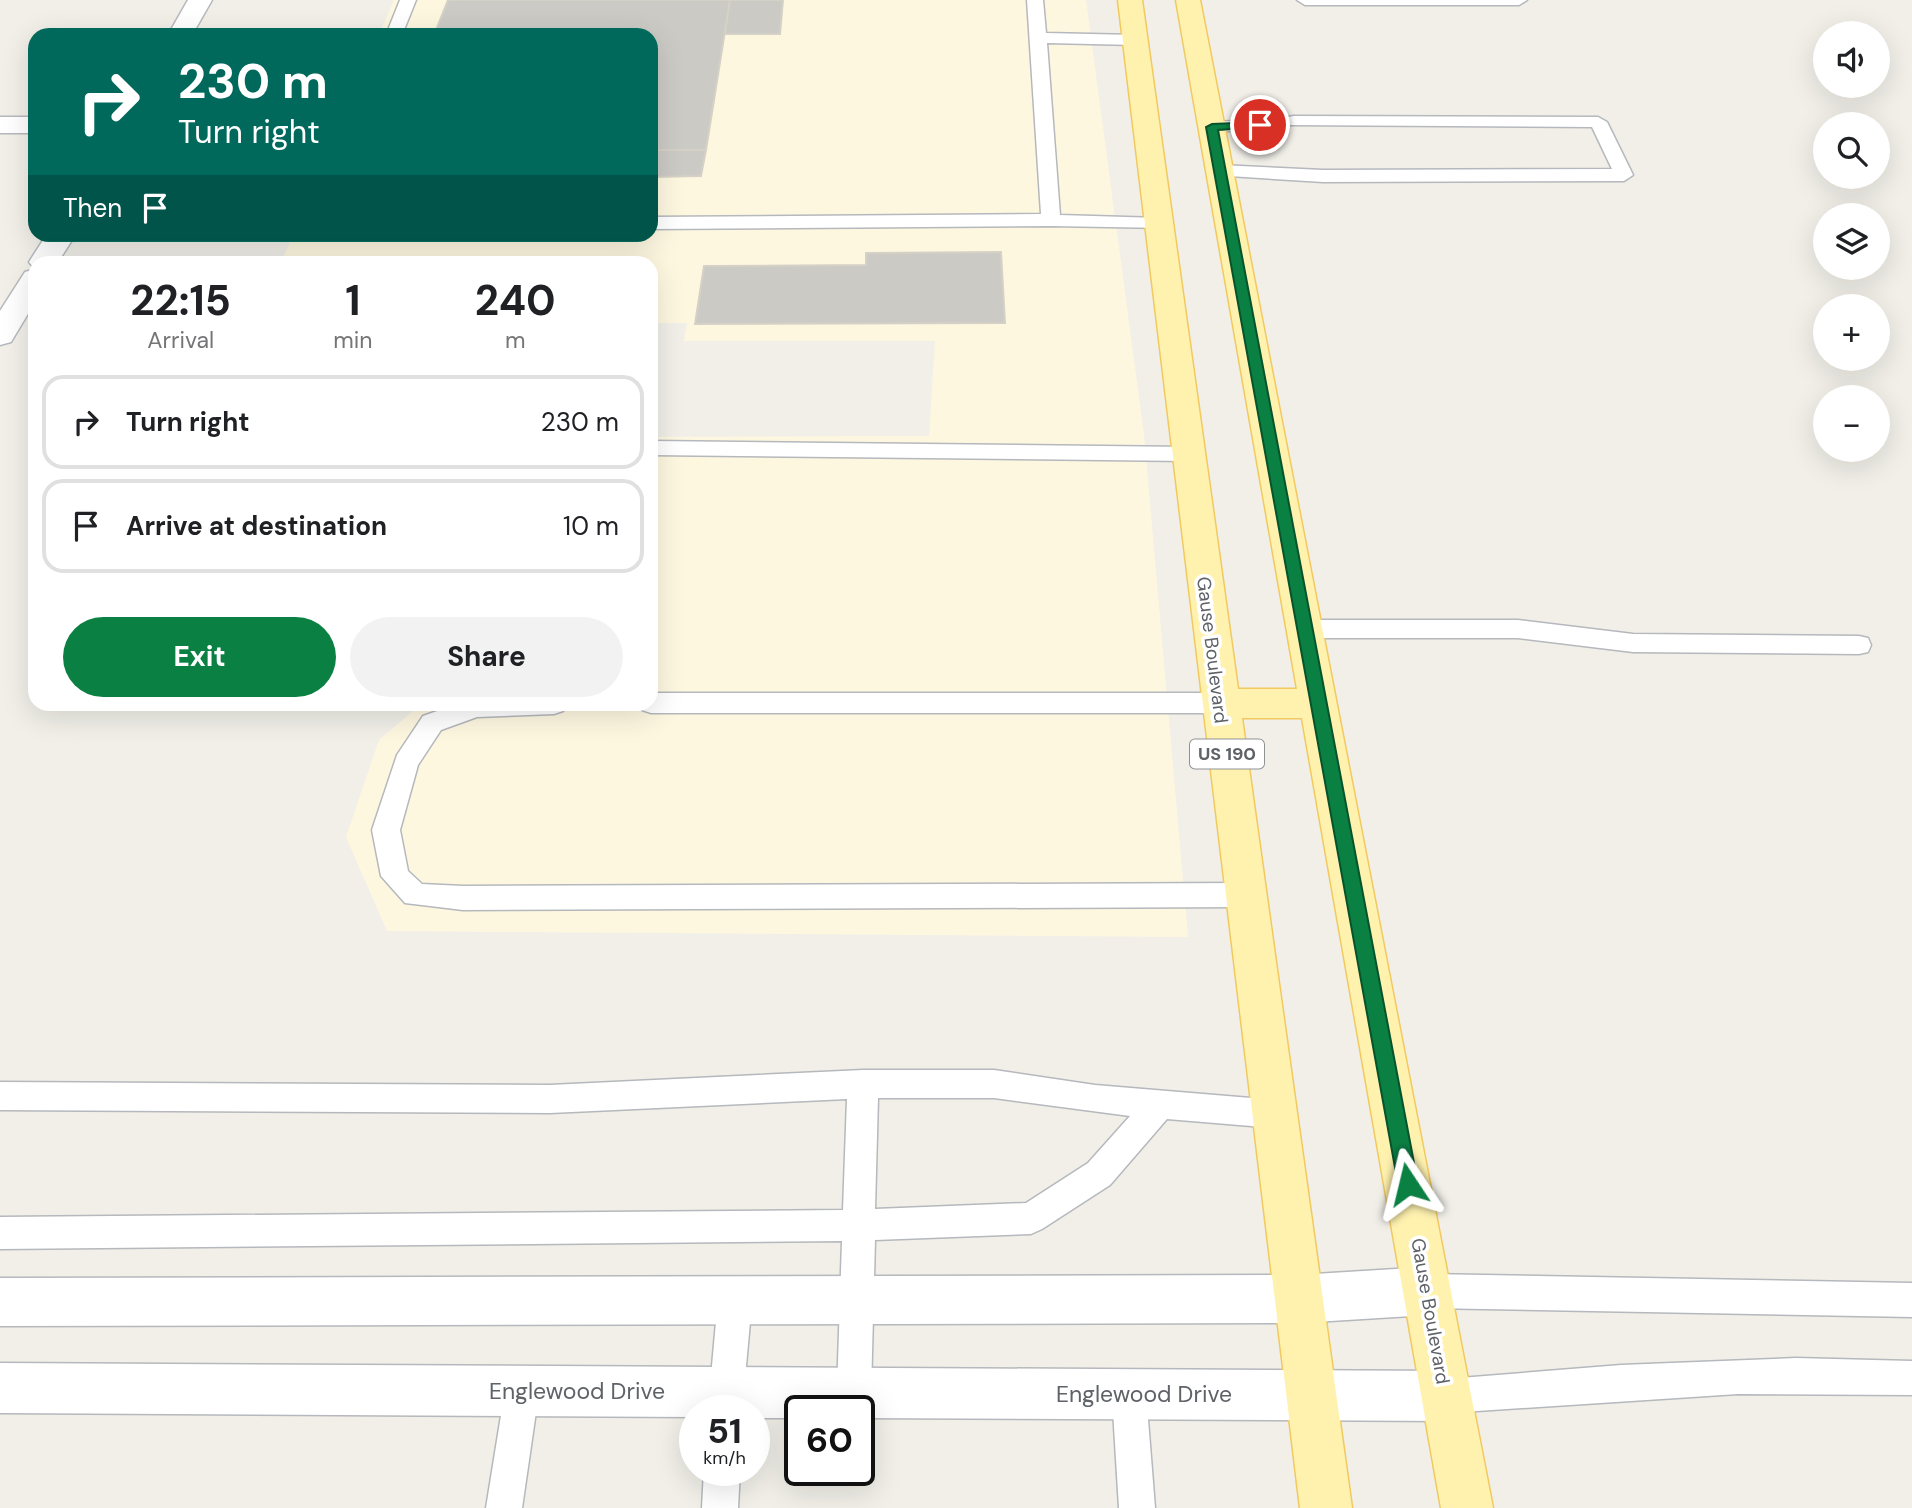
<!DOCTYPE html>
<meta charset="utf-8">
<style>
body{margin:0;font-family:"DM Sans",sans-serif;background:#f2f2f2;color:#202124;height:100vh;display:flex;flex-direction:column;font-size:26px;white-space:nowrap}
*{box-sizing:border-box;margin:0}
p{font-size:23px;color:#757577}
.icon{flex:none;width:38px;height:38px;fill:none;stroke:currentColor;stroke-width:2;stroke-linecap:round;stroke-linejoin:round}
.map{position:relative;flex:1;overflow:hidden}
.panel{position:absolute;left:28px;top:256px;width:630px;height:455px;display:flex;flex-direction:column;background:#fff;border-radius:21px;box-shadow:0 7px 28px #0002}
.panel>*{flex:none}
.guide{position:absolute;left:28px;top:28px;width:630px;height:214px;border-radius:21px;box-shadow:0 7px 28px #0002;background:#00695c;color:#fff;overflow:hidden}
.tools{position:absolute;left:1813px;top:21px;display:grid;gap:14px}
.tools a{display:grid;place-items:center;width:77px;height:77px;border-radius:50%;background:#fff;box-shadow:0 7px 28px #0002;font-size:35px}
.speed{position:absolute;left:679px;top:1395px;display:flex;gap:14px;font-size:35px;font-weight:700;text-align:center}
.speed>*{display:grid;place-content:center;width:91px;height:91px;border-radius:50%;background:#fff;box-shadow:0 7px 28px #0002;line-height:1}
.speed small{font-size:18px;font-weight:400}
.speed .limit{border:4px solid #111;border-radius:10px;background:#fff;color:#111}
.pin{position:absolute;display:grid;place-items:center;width:60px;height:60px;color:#fff;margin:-30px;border:4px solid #fff;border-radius:50%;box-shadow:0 2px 7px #0007}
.me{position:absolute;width:77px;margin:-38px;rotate:350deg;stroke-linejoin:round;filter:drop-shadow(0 0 5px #0008)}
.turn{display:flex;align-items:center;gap:24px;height:147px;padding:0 35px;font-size:32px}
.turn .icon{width:91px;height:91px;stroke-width:2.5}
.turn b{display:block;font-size:49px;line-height:60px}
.then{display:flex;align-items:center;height:66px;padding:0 35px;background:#0003;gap:14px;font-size:26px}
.eta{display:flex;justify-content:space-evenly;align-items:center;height:119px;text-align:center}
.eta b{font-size:42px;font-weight:700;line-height:49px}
.action{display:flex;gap:14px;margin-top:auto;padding:14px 35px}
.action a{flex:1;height:80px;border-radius:42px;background:#0b8043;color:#fff;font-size:28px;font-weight:700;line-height:80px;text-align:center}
.action a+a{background:#f2f2f2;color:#202124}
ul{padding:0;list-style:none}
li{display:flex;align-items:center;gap:21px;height:94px;margin:0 14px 10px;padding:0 21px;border:4px solid #e0e0e0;border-radius:21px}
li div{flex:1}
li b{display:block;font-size:26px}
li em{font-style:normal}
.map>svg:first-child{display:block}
</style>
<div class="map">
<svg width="1912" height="1508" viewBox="0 0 1912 1508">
<rect width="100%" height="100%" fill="#f1efe8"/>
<path fill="#fef7e0" d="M394,0H1086L1144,435L1188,937L387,931L346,837L379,740L421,704H651V437L929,436L935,341H684L687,323H651V262H281L293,235L651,234V35H379Z"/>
<g fill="#cccac5" stroke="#d6d1c6" stroke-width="2">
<path d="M448,0H730L706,150H651V35H434Z"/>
<path d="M730,0H783L780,34H725Z"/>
<path d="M651,150H706L701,176L651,177Z"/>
<path d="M1001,252L1005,323L695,324L704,266L866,265V253Z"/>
</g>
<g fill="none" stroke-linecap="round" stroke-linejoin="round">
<g stroke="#b5b8bc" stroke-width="3">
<g id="lane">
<path d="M400,0H416L402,35H386Z"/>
<path d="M1027,0H1043L1046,33L1135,35L1143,40L1135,45L1047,43L1060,215L1159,218L1169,224L1166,228L1051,226L651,229V217L1041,214Z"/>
<path d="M1297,0H1527L1519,5H1305Z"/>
<path d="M1294,116L1598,117L1607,122L1633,175L1624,181L1323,182L1213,175L1211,171L1220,165L1323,170L1612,169L1592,127L1288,125L1285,121L1288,117Z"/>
<path d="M1260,120L1266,121L1269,125L1266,129L1212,132L1203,127L1212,122Z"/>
<path d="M651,441L1188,447L1196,449L1199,454L1196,459L1188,461L651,455Z"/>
<path d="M1306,620H1518L1633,634L1859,636L1868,638L1871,645L1868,652L1859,654L1633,652L1518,638H1306L1297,635L1294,629L1297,623Z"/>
<path d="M651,693H1220L1229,696L1233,703L1229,710L1220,713H651L642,710L638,704H651Z"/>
<path d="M457,704H567L563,711L554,714L477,717L441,730L418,765L400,830L408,871L422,884L463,886L1245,883L1255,887L1259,895L1255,903L1245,907L463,910L405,903L381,876L372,830L397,755L423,716Z"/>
<path d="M863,1070H994L1095,1085L1274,1100L1285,1104L1289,1114L1285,1124L1274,1128L1167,1119L1110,1185L1042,1229L1031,1234L875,1240L871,1392L866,1404L854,1409L842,1404L837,1392L842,1241L0,1249V1217L843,1210L847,1099L550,1113L0,1110V1082L550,1085ZM878,1098H994L1130,1116L1088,1163L1026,1203L875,1209Z"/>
<path d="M1428,1274L1912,1283V1317L1428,1308L1416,1303L1411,1291L1416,1279Z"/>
<path d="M735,1283L747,1288L752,1300L742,1410H708L718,1300L723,1288Z"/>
<path d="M1796,1358L1912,1361V1395L1738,1394L1447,1413L1435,1408L1430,1396L1435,1384L1447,1379L1621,1365Z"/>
<path d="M522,1374L534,1379L539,1391L522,1508H486L505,1391L510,1379Z"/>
<path d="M1129,1377L1141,1382L1146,1394L1155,1508H1119L1112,1394L1117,1382Z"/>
<path d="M704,1470H740L738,1508H702Z"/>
</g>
</g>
<g stroke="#b5b8bc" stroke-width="3">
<g id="street">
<rect x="0" y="117" width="35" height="16"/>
<path d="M1428,1267L1445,1274L1452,1291L1445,1308L1428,1315L1298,1323L0,1326V1278L1298,1275Z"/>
<path d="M0,1363L1447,1371L1465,1378L1472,1396L1465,1414L1447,1421L859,1418V1410H800V1418H754V1410H695V1417L0,1413Z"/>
</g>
</g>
<g stroke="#b6babf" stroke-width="3">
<g id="secondary">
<path d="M188,0H212L192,35H168Z"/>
<path d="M47,234H76L58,262H35L34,268L29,262Z"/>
<path d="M35,269V302L11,342L0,345V311L25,272Z"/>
</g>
</g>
<g stroke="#f2c960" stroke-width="3">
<path id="primary" d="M1118,0H1142L1238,689H1297L1176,0H1200L1493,1508H1441L1302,718H1242L1352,1508H1300Z"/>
</g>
<use href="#lane" fill="#fff" fill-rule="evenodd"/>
<use href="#street" fill="#fff" fill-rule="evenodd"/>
<use href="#secondary" fill="#fff" fill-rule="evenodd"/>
<use href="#primary" fill="#fff2af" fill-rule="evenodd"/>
</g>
<path fill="#0b8043" stroke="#07532c" stroke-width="2" d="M1260,122L1264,123V127L1218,130L1418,1184L1415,1191L1408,1193L1401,1191L1398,1184L1206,127L1212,124Z"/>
<g text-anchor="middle" stroke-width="7" stroke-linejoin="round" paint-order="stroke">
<rect fill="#fff" stroke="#8f9295" stroke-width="2" x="1190" y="739.5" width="74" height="29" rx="5"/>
<g font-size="18" font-weight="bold" fill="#5f6368">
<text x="1227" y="760">US 190</text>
</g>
<g font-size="19" fill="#5f6368" stroke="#fff">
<text transform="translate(1213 650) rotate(83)" y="7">Gause Boulevard</text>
<text transform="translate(1431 1311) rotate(80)" y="7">Gause Boulevard</text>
</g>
<g font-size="23" fill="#5f6368" stroke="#fff">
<text x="577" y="1399">Englewood Drive</text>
<text x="1144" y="1402">Englewood Drive</text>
</g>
</g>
</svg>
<div class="tools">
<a><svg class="icon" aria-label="sound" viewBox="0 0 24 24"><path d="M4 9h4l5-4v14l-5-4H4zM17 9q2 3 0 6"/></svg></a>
<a><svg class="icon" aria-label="search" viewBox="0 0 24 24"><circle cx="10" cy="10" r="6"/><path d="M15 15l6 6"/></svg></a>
<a><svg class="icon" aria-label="layers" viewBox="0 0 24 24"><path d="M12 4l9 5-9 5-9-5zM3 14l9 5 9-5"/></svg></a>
<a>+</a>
<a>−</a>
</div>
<div class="speed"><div>51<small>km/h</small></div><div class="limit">60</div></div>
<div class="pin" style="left:1260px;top:125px;background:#d93025"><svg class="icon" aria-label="arrive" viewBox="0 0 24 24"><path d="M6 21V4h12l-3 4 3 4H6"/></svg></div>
<svg class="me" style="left:1408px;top:1184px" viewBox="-20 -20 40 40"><path d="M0-17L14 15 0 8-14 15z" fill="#0b8043" stroke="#fff" stroke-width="4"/></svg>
<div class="guide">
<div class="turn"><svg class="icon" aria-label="right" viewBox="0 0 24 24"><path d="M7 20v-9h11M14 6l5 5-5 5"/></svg><div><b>230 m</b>Turn right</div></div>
<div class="then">Then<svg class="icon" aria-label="arrive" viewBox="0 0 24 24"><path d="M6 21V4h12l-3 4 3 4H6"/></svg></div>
</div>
<section class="panel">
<div class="eta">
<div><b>22:15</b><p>Arrival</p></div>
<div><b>1</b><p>min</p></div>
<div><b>240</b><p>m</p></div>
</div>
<ul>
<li><svg class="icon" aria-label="right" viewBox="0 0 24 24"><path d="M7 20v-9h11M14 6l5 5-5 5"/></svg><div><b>Turn right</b></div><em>230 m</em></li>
<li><svg class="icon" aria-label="arrive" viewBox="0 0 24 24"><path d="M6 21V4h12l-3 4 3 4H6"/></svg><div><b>Arrive at destination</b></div><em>10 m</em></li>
</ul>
<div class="action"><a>Exit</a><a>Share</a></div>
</section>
</div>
